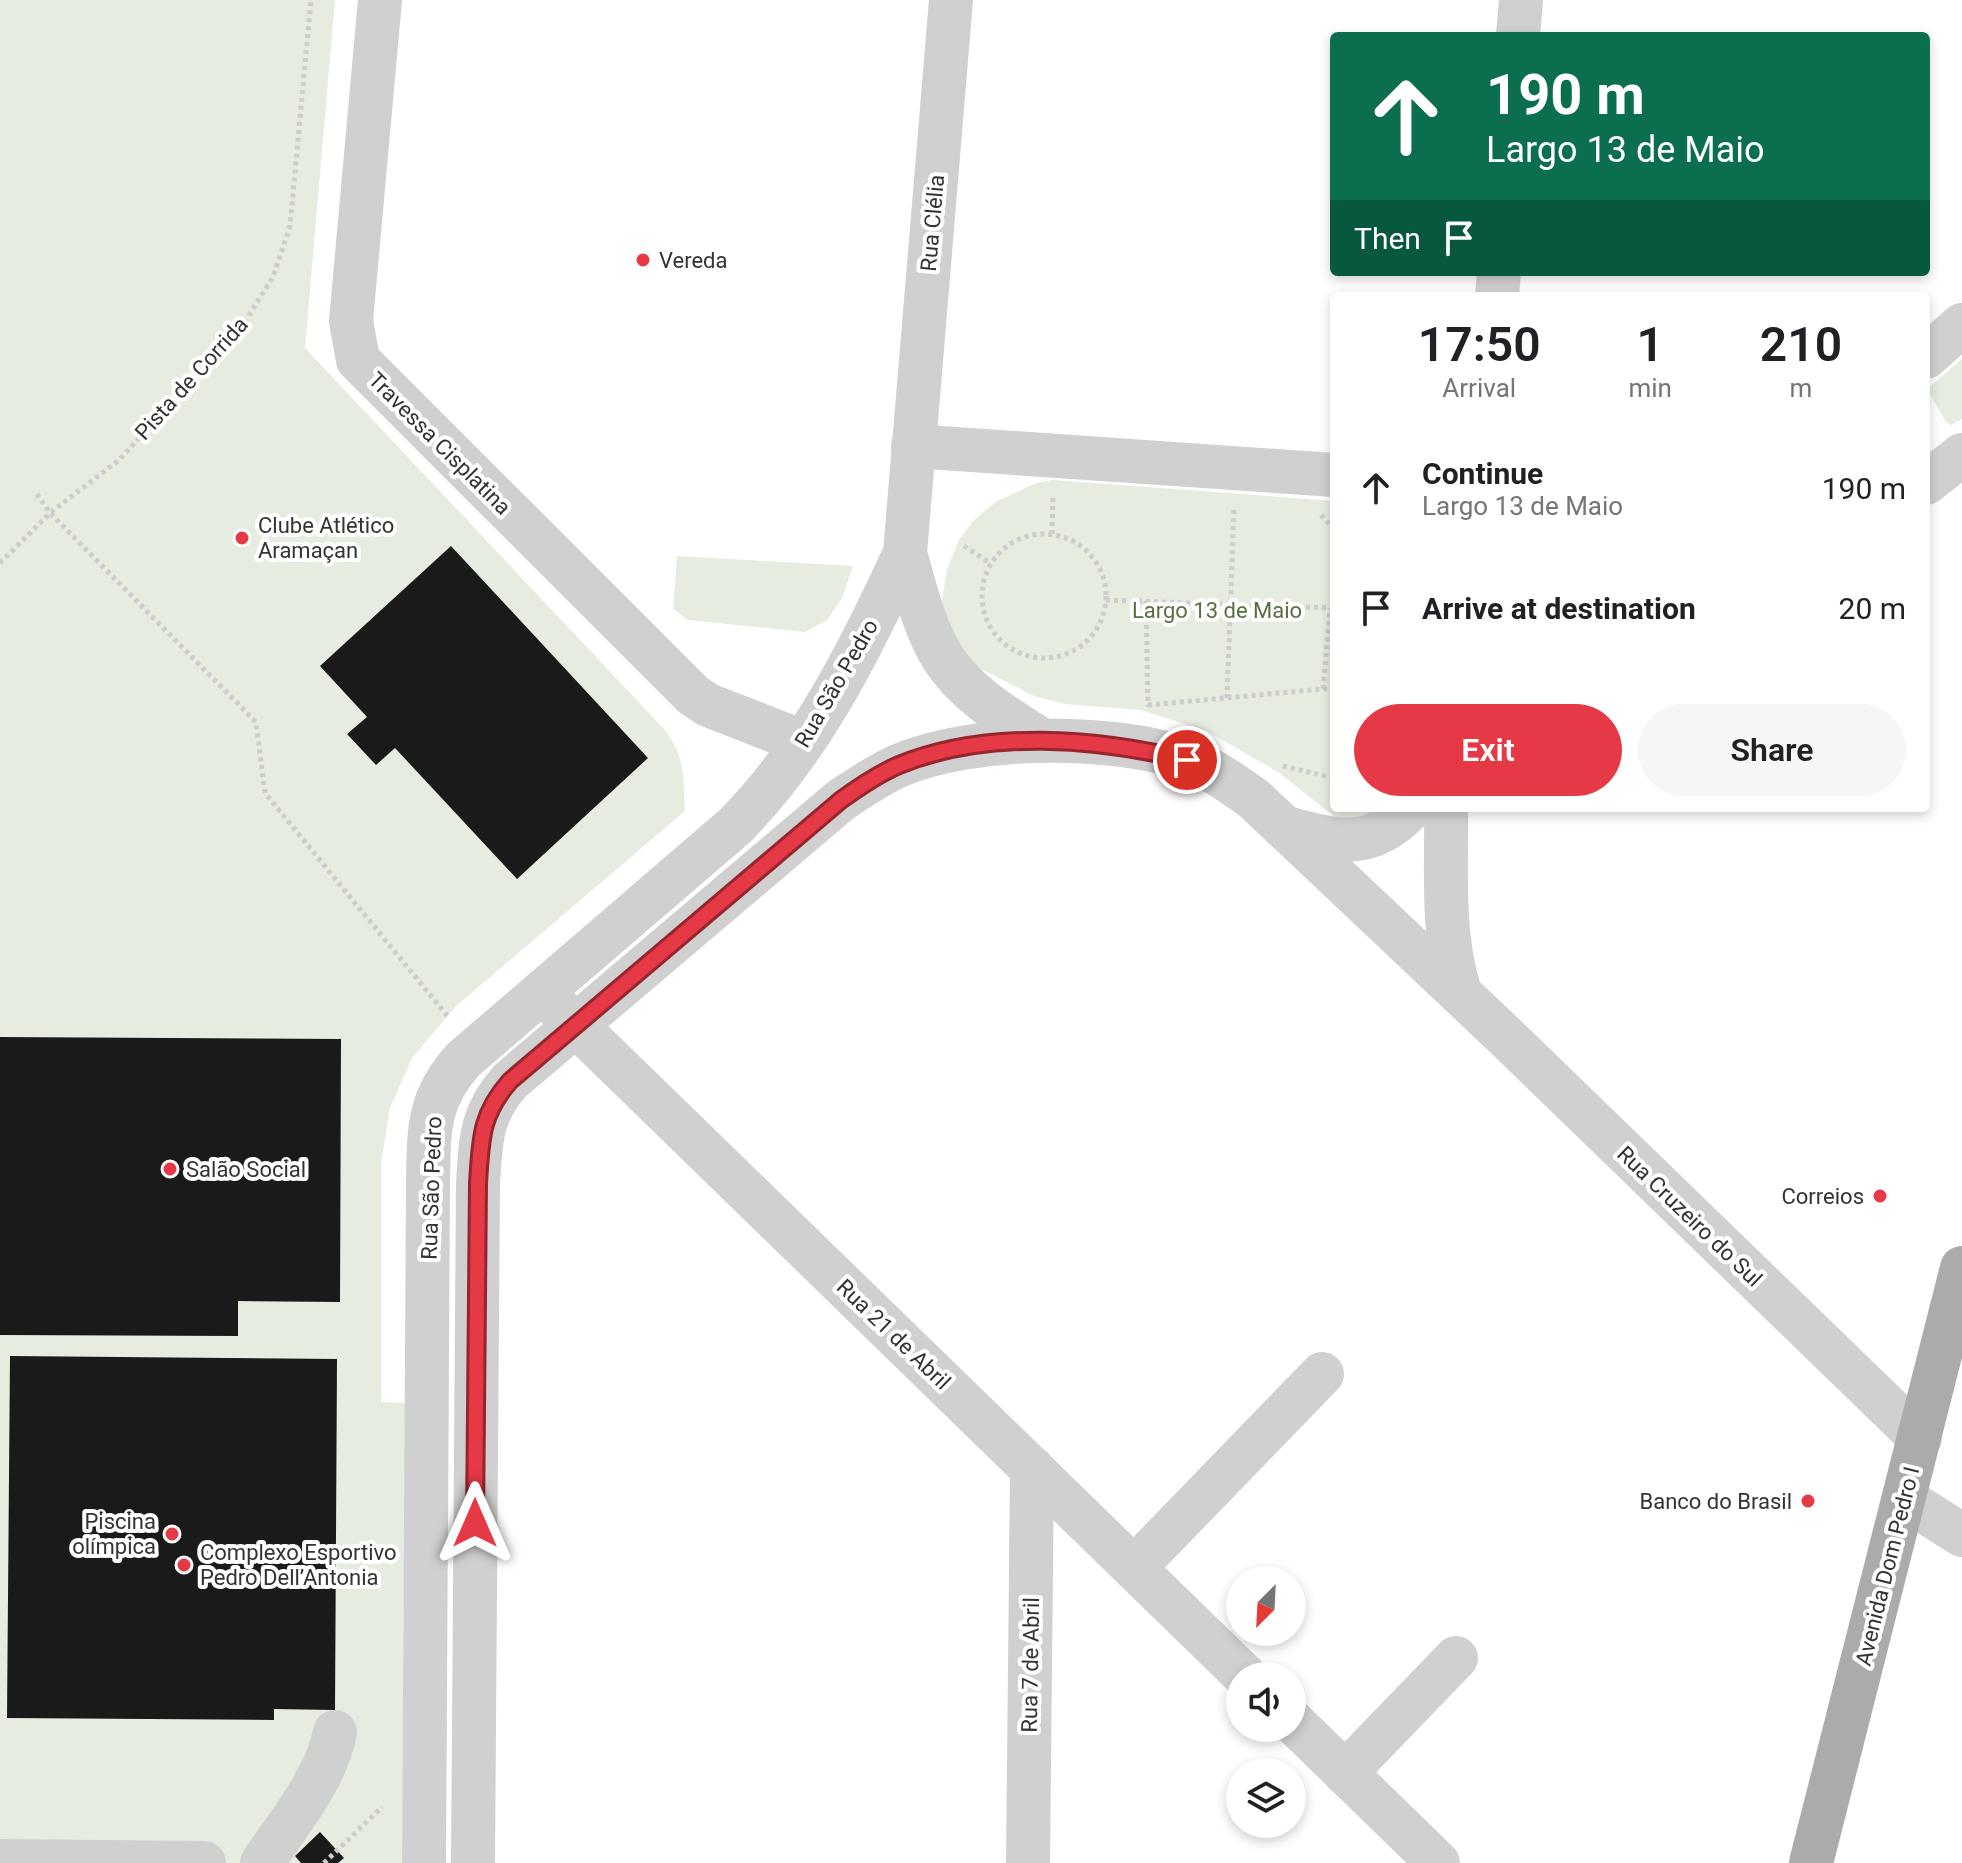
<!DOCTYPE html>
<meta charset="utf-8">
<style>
body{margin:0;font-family:Roboto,sans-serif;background:#f6f6f6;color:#202124;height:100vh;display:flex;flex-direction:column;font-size:30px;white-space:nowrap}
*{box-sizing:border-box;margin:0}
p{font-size:26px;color:#757577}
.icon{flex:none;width:44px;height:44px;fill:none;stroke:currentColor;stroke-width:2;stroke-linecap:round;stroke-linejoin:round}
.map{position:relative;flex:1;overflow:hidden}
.drawer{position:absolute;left:1330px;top:292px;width:600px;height:520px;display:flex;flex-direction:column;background:#fff;border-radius:8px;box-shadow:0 4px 12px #0003}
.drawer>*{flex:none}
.guide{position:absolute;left:1330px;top:32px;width:600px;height:244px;border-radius:8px;box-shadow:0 4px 12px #0003;background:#0b6e4f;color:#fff;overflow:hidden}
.needle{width:52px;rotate:204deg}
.tools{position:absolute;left:1226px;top:1566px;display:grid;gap:16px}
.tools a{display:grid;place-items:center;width:80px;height:80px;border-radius:50%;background:#fff;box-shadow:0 4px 12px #0003;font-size:40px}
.pin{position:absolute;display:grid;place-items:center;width:68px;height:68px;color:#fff;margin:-34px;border:4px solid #fff;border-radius:50%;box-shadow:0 2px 8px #0007}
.me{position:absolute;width:88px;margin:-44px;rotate:0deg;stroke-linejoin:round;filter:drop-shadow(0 0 6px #0008)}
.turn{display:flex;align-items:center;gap:28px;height:168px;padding:0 24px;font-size:36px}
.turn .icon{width:104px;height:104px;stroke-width:2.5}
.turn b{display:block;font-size:56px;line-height:68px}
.then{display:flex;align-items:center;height:76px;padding:0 24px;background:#0003;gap:16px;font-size:30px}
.eta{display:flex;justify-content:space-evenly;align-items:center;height:136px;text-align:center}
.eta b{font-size:48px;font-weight:600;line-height:56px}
.button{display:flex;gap:16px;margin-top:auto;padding:16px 24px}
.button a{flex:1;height:92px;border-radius:48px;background:#e63946;color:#fff;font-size:32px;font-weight:600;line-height:92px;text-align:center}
.button a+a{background:#f6f6f6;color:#202124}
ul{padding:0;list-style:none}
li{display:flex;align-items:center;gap:24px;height:120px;padding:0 24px}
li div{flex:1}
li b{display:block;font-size:30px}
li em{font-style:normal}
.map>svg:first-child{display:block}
</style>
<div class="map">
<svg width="1962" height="1863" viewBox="0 0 1962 1863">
<rect width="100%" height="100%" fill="#fff"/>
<g fill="#e6ecdf">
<path d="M0,0H335L305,348L663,728C686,756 683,777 685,811L456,1006L412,1058L390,1108L381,1163V1402L405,1403L402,1863H0Z"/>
<path d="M1962,359V419L1951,425L1946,422L1927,389Z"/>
<path d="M1053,480L1334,501V808H1395L1374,821L1335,817L1278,772L1207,731L1141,710L1065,704L1034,696L979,668L959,650L944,613L942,599L947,570L959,540L974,520L997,501L1036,483Z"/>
<path d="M677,556L853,566L842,598L827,620L805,632L688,620L673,609Z"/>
</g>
<g fill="#1a1a1a">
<path d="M451,546L648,758L517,879L395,748L376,765L347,734L367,717L320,666Z"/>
<path d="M0,1037L341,1039L340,1302L238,1301V1336L0,1335Z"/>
<path d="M10,1356L337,1359L335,1710L274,1709V1720L7,1718Z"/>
<path d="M320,1832L344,1858L338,1863H301L295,1856Z"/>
</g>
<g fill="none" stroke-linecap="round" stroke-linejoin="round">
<g stroke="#cdcdcd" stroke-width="5" stroke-dasharray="4 4" stroke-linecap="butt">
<path d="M37,494L50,513L256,722L265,793L449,1018"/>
<path d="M1321,515L1334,529"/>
<path d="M1052,534L1053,495"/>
<circle cx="1044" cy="596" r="62"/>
<path d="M964,546L990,563"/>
<path d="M0,563L50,513L119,460L244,323L273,277L290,226L311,0"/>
<path d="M1106,600L1334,608"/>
<path d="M1146,601L1148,705L1334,688"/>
<path d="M1323,689L1330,608"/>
<path d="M1227,698L1234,507"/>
<path d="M1283,766L1334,778"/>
<path d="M324,1863L382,1807"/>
</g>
<g stroke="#d0d0d0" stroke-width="44">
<path d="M380,0L351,321L358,360L693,695L708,705L803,742"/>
<path d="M951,0L905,553C915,588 924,628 943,658C967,695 1007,718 1043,741"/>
<path d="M1518,36L1521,0"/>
<path d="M1497,296L1499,272"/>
<path d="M1926,357L1962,325"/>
<path d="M913,446L1334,475"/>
<path d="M1926,483L1962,455"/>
<path d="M1446,808C1447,871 1441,933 1460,993"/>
<path d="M1286,828C1338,842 1371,851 1411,808"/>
<path d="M553,1003L1245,1676"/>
<path d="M1905,1499L1962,1535"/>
<path d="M1134,1568L1322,1374"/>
<path d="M1292,1721L1438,1863"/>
<path d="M1345,1773L1456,1658"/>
<path d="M0,1861L204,1863"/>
<path d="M262,1863C289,1823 326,1779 335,1732"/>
<path d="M424,1863L428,1183C429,1131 427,1099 464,1059L735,826C811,749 860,651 905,553"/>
<path d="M473,1863L478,1183C481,1140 480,1115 510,1081L841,800C859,788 878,775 898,766C972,734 1110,733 1186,759C1211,768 1233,784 1254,799L1505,1036L1920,1438"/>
<path d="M1028,1863L1032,1468"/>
</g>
<path stroke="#ababab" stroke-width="44" d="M1811,1863L1962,1268"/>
</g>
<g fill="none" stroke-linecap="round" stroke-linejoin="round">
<g stroke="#96252e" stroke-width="20">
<path id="route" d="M475,1523L478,1183C481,1140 480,1115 510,1081L841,800C859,787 878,774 899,765C988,729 1096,738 1187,760"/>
</g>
<use href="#route" stroke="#e63946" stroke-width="14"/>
</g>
<g fill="#e63946" stroke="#fff" stroke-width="3">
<circle cx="643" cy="260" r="8"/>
<circle cx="242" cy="538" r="8"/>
<circle cx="170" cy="1169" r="8"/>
<circle cx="1880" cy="1196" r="8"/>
<circle cx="1808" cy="1501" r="8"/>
<circle cx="172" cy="1534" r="8"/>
<circle cx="184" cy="1565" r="8"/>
</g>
<g text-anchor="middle" stroke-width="8" stroke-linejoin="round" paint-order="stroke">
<g font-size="22" fill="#333" stroke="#fff">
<text transform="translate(932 223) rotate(-85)" y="8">Rua Clélia</text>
<text transform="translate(191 378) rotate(-48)" y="8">Pista de Corrida</text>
<text transform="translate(440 443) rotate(45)" y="8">Travessa Cisplatina</text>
<text transform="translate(836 683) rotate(-60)" y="8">Rua São Pedro</text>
<text transform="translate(431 1188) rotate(-88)" y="8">Rua São Pedro</text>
<text transform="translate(1690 1216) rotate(44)" y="8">Rua Cruzeiro do Sul</text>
<text transform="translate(894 1334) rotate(44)" y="8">Rua 21 de Abril</text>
<text transform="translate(1887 1566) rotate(-76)" y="8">Avenida Dom Pedro I</text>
<text transform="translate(1030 1665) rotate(-89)" y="8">Rua 7 de Abril</text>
</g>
<g font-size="22" fill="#333" stroke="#fff" text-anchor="start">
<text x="659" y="268">Vereda</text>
<text x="258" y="533">Clube Atlético<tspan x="258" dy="25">Aramaçan</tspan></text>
<text x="186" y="1177">Salão Social</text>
<text x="1864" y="1204" text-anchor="end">Correios</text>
<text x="1792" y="1509" text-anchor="end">Banco do Brasil</text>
<text x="156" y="1529" text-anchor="end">Piscina<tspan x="156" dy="25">olímpica</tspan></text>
<text x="200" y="1560">Complexo Esportivo<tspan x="200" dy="25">Pedro Dell’Antonia</tspan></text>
</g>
<g font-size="22" fill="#56703f" stroke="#fff">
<text x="1217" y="618">Largo 13 de Maio</text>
</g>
</g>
</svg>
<div class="tools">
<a><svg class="needle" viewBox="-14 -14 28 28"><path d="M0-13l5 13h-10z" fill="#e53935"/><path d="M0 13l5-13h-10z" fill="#757577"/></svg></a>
<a><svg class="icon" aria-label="sound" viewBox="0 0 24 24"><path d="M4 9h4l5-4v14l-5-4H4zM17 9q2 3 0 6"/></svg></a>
<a><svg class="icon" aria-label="layers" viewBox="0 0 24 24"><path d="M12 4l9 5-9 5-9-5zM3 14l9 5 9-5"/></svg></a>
</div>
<div class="pin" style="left:1187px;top:760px;background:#d93025"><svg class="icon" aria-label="arrive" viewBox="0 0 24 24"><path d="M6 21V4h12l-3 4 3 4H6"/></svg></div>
<svg class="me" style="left:475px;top:1523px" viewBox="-20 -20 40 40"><path d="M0-17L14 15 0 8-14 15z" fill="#e63946" stroke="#fff" stroke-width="4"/></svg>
<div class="guide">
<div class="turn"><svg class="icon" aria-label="ahead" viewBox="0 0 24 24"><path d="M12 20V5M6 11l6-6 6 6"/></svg><div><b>190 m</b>Largo 13 de Maio</div></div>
<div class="then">Then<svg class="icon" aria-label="arrive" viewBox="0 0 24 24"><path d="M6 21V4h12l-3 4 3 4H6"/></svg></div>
</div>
<section class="drawer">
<div class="eta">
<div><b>17:50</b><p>Arrival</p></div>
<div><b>1</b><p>min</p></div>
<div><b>210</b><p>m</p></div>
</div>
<ul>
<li><svg class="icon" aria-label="ahead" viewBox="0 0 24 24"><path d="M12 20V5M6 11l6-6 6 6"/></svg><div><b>Continue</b><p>Largo 13 de Maio</p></div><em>190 m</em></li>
<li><svg class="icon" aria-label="arrive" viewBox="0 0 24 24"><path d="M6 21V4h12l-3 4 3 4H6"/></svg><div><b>Arrive at destination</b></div><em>20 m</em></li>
</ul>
<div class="button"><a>Exit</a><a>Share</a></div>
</section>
</div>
